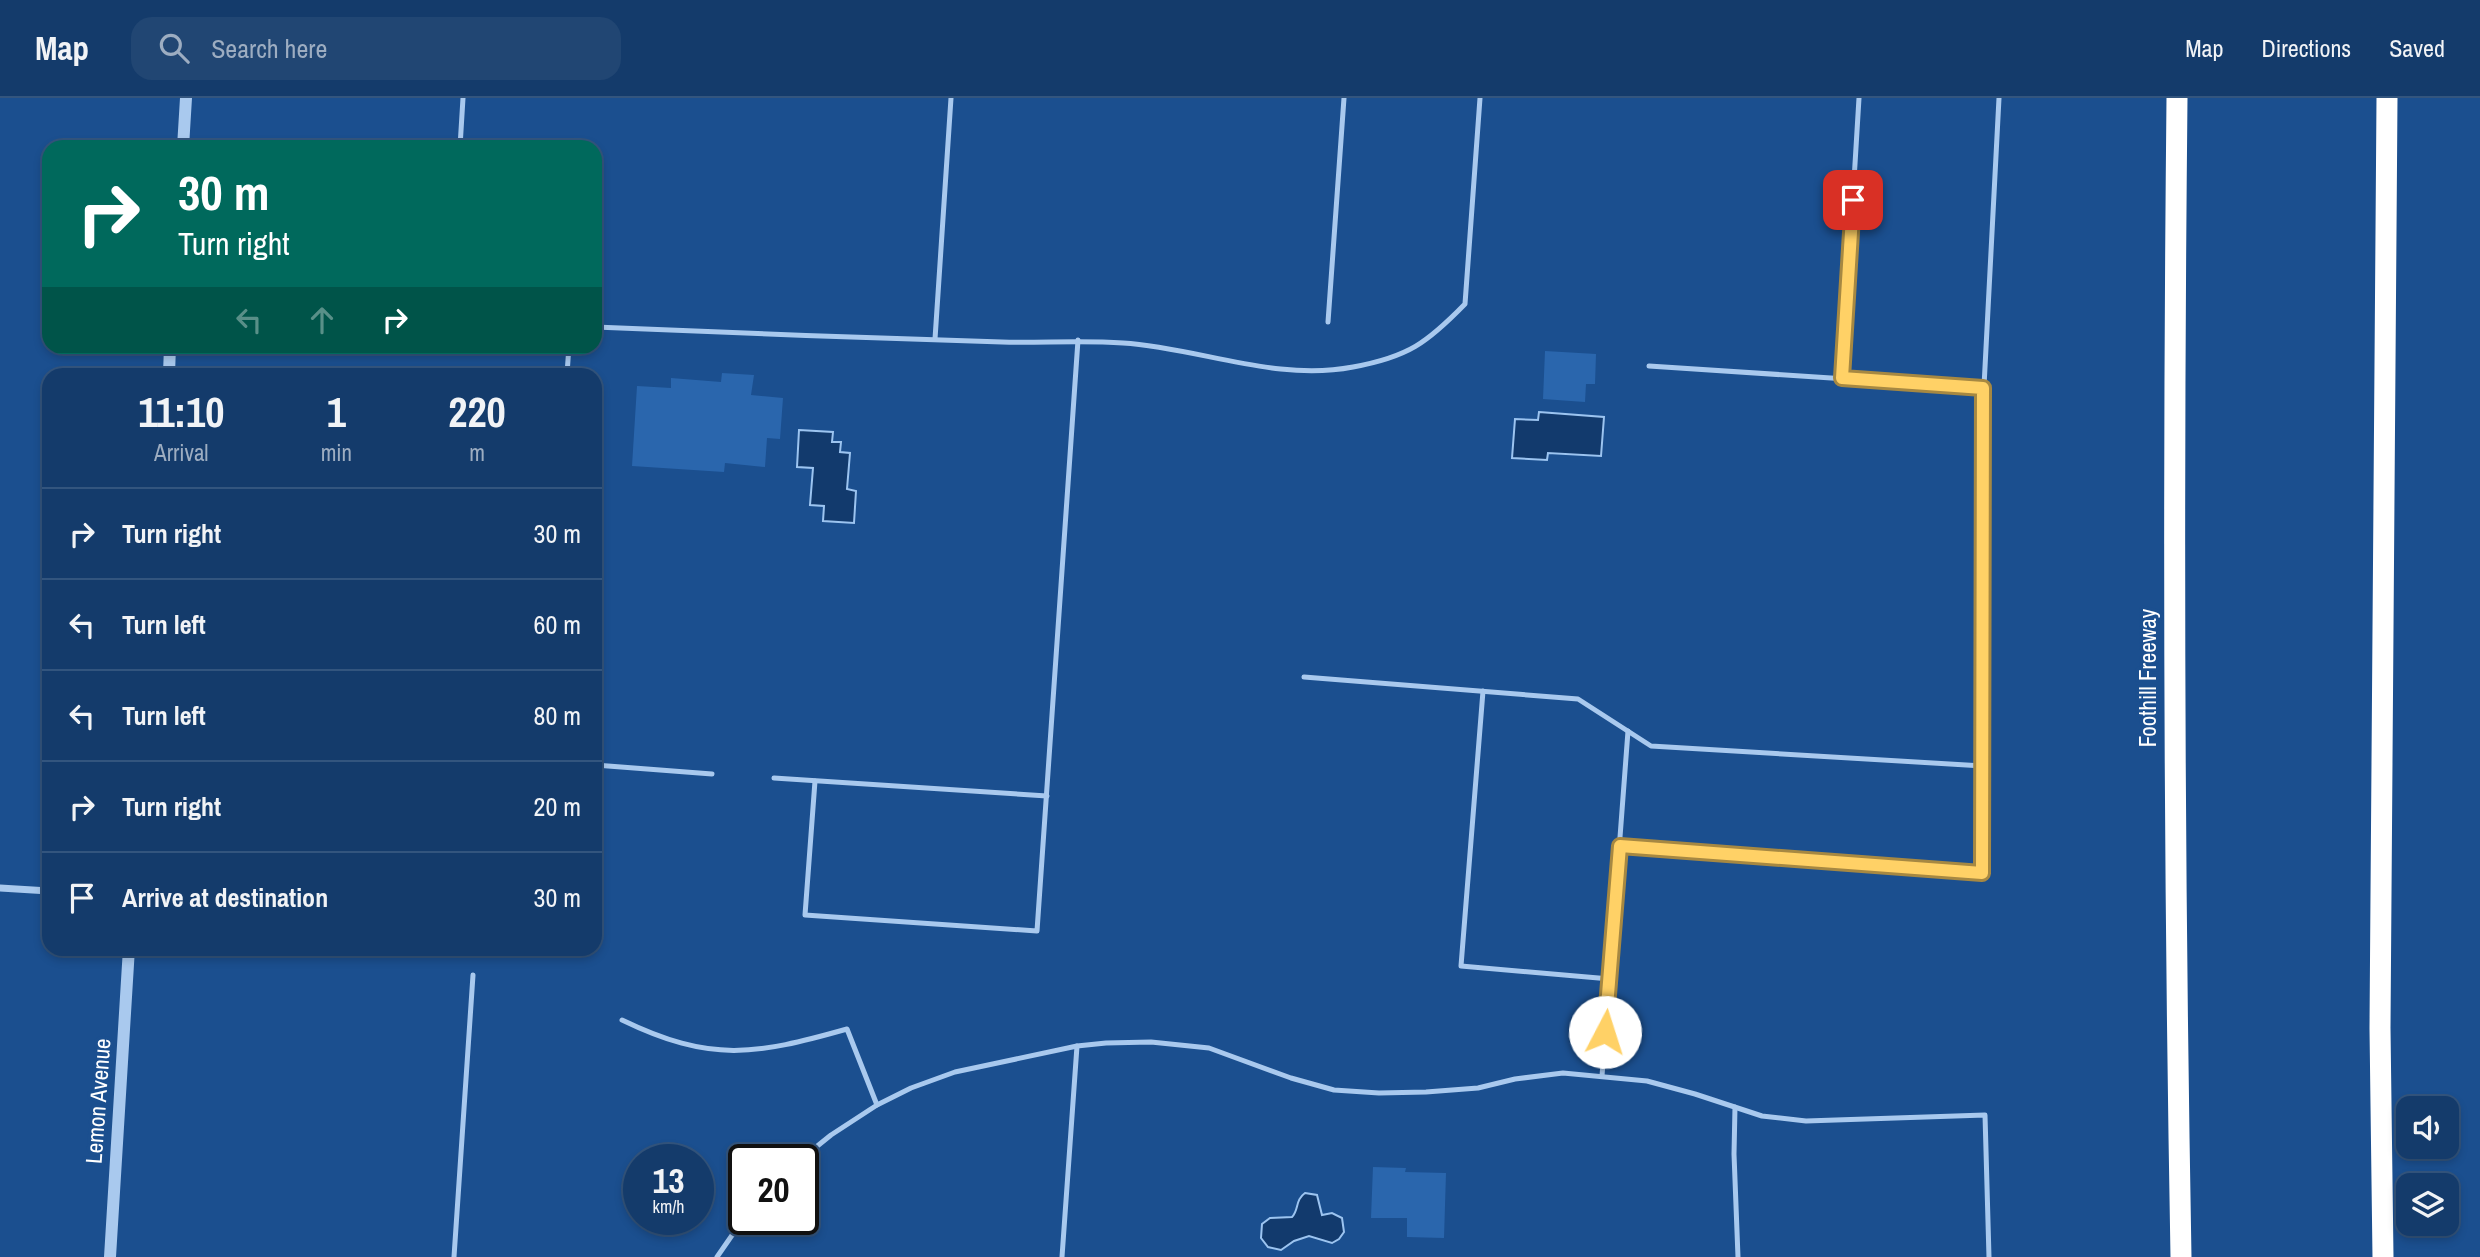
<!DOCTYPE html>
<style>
body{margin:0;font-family:"Archivo Narrow",sans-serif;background:#214673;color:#f1f3f6;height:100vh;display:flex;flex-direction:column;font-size:26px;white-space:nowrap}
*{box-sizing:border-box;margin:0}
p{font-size:23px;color:#9dadc1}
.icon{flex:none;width:38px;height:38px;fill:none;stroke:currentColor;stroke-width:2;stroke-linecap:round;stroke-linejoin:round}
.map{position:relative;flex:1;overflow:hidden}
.drawer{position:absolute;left:42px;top:270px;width:560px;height:588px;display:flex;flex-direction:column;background:#143b6b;border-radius:21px;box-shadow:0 4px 10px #0003,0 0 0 2px #33557e}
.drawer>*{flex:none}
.guide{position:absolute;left:42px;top:42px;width:560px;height:214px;border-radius:21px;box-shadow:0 4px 10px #0003,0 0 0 2px #33557e;background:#00695c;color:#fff;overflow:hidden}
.buttons{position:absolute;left:2396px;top:998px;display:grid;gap:14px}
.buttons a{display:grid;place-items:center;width:63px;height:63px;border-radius:14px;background:#143b6b;box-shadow:0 4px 10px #0003,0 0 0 2px #33557e;font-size:35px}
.speed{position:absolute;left:623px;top:1046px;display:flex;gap:14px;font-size:35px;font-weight:700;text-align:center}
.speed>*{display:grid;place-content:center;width:91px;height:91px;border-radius:50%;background:#143b6b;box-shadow:0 4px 10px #0003,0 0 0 2px #33557e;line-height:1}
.speed small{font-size:18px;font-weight:400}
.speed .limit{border:4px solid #111;border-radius:10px;background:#fff;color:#111}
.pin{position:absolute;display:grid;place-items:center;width:60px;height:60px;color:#fff;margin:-30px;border-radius:14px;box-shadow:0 4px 10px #0006}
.me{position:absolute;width:77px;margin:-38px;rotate:5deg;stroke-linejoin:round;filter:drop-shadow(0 0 5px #0008)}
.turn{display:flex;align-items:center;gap:24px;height:147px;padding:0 21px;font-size:32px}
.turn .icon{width:91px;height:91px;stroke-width:2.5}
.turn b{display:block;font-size:49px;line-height:60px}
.lanes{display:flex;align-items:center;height:66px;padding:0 21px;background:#0003;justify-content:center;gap:35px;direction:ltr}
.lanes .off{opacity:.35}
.eta{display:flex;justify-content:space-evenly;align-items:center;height:119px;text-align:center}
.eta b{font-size:42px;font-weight:800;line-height:49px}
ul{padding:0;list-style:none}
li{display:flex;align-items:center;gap:21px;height:91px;padding:0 21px;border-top:2px solid #33557e}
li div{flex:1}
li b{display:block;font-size:26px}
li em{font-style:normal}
header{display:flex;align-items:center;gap:42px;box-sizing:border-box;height:98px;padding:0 35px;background:#143b6b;border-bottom:2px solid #33557e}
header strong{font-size:33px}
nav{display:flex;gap:38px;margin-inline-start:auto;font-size:24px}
.search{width:490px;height:63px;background:#214673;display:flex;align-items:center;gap:18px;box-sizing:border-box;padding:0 24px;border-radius:21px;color:#9dadc1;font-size:26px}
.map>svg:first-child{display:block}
</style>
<header>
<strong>Map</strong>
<div class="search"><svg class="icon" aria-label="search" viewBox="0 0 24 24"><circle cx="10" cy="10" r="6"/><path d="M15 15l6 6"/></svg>Search here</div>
<nav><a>Map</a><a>Directions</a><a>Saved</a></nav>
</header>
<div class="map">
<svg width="2480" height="1159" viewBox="0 0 2480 1159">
<rect width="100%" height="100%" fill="#1b4f8f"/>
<g fill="#123a6d" stroke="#9cc4f0" stroke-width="2">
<path d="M1539,314L1604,319L1601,358L1548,355L1547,362L1512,360L1515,321L1538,322Z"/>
<path d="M799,332L833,334L832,344H841L840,354L850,355L847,391L856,393L854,425L823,423L824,408L810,407L813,370L797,369Z"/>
<path d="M1305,1095L1317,1097L1322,1117L1332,1115L1342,1120L1344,1134L1339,1141L1332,1145L1309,1138L1294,1143L1281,1152L1268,1149L1261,1140L1262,1126L1270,1120L1292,1119C1299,1112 1295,1102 1305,1095Z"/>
</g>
<g fill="#2a66ad">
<path d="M1545,253L1596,256L1595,286H1586L1585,304L1543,301Z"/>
<path d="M722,275L754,277L751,297L783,300L780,341L767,340L765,369L725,365L724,374L632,368L637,288L671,290V280L721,284Z"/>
<path d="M1373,1069L1406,1070L1405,1074L1446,1075L1444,1140L1407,1139V1120H1371Z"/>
</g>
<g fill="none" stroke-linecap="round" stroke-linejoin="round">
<g stroke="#a9c9ee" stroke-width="5">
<path d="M460,49L463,0"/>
<path d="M1328,224L1344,0"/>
<path d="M595,229C731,235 866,240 1002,244C1042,245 1083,242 1123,245C1200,250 1276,284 1353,269C1408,259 1427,245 1465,206L1480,0"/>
<path d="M935,241L951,0"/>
<path d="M1649,268L1983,290"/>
<path d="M567,276L569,248"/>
<path d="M1842,280L1859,0"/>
<path d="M1304,579L1578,601L1651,648L1983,668"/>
<path d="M1483,593L1461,868L1610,881"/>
<path d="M595,667L712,676"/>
<path d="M774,680L1047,698"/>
<path d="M815,683L805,817L1037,833L1078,242"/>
<path d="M1620,748L1982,775V327L1999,0"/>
<path d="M622,922C711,965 755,957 847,931L877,1007"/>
<path d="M1602,978L1628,633"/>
<path d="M1735,1009L1734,1056L1738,1159"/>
<path d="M800,1062L831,1037L877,1007L911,990L955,974L1077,948L1106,945L1151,944L1209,950L1291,980L1334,992L1379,995L1426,994L1478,990L1515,981L1563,975L1647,983L1695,996L1762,1018L1806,1023L1985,1017L1989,1159"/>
<path d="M454,1159L473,877"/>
<path d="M717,1159L744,1120"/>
<path d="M1062,1159L1077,948"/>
</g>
<path stroke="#a9c9ee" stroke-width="7" d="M0,790L49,793"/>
<g stroke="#a9c9ee" stroke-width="12">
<path d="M183,49L186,0"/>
<path d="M169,276L170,248"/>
<path d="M110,1159L129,850"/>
</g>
<g stroke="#fff" stroke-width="21">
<path d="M2177,0C2173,386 2174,773 2181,1159"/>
<path d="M2383,1159L2380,930L2387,0"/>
</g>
</g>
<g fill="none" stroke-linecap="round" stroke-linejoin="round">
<g stroke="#a68842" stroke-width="18">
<path id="route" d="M1605,934L1620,748L1982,775L1983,290L1842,280L1853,102"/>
</g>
<use href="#route" stroke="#ffd166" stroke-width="12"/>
</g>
<g text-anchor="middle" stroke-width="7" stroke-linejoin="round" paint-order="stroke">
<g font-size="23" fill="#fff" stroke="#1b4f8f">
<text transform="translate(2148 580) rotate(-90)" y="8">Foothill Freeway</text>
<text transform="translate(98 1003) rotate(-86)" y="8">Lemon Avenue</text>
</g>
</g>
</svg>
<div class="buttons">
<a><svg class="icon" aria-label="sound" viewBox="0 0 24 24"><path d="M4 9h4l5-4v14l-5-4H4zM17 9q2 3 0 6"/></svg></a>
<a><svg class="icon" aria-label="layers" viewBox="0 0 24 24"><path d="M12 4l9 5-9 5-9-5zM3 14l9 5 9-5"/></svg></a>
</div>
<div class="speed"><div>13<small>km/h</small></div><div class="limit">20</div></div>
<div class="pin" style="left:1853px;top:102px;background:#d93025"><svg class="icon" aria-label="arrive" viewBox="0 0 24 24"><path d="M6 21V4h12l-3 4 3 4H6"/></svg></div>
<svg class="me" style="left:1605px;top:934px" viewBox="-20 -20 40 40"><circle r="19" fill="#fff"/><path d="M0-13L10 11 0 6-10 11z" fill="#ffd166"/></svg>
<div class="guide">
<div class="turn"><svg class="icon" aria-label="right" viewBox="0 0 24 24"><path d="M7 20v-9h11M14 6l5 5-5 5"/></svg><div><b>30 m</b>Turn right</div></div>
<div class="lanes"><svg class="icon off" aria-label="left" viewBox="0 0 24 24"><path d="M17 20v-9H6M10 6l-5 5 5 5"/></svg><svg class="icon off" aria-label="ahead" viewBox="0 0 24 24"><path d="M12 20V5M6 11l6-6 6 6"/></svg><svg class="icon" aria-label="right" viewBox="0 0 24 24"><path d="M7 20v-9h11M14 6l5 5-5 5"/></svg></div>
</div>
<section class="drawer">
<div class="eta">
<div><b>11:10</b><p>Arrival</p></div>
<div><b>1</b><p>min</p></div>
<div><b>220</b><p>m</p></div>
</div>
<ul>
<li><svg class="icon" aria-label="right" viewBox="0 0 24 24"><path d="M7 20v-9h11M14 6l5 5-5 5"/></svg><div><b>Turn right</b></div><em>30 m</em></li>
<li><svg class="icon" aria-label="left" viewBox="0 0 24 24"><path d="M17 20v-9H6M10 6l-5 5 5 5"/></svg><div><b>Turn left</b></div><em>60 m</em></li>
<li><svg class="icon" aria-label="left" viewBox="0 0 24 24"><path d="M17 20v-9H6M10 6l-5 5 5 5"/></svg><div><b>Turn left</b></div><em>80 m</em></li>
<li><svg class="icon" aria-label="right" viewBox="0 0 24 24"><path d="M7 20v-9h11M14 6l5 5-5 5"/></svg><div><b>Turn right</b></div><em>20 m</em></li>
<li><svg class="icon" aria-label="arrive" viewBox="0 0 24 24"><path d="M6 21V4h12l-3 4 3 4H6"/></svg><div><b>Arrive at destination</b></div><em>30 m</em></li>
</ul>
</section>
</div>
